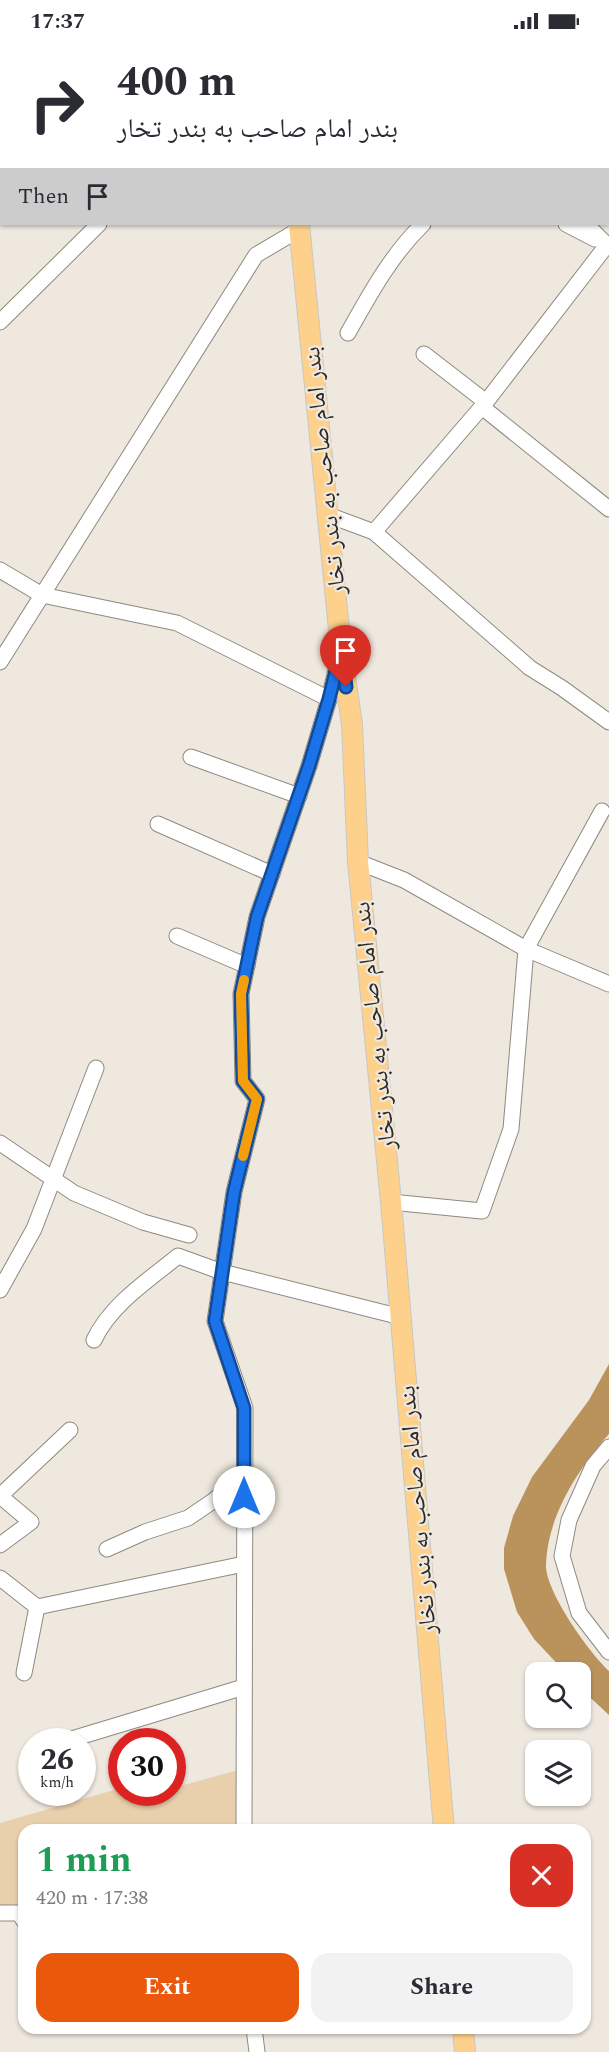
<!DOCTYPE html>
<meta charset="utf-8">
<style>
body{margin:0;font-family:Spectral,"Noto Naskh Arabic",serif;background:#f2f2f3;color:#2b2b33;height:100vh;display:flex;flex-direction:column;font-size:22px;white-space:nowrap}
*{box-sizing:border-box;margin:0}
p{font-size:20px;color:#7c7c81}
.icon{flex:none;width:33px;height:33px;fill:none;stroke:currentColor;stroke-width:2;stroke-linecap:round;stroke-linejoin:round}
.map{position:relative;flex:1;overflow:hidden}
.sheet{position:absolute;left:18px;top:1782px;width:573px;height:210px;display:flex;flex-direction:column;background:#fff;border-radius:18px;box-shadow:0 2px 4px #0004}
.sheet>*{flex:none}
.hud{position:absolute;left:0px;top:0px;width:609px;height:183px;box-shadow:0 2px 4px #0004;background:#fff;color:#2b2b33;overflow:hidden}
.controls{position:absolute;left:525px;top:1620px;display:grid;gap:12px}
.controls a{display:grid;place-items:center;width:66px;height:66px;border-radius:12px;background:#fff;box-shadow:0 2px 4px #0004;font-size:30px}
.speed{position:absolute;left:18px;top:1686px;display:flex;gap:12px;font-size:30px;font-weight:700;text-align:center}
.speed>*{display:grid;place-content:center;width:78px;height:78px;border-radius:50%;background:#fff;box-shadow:0 2px 4px #0004;line-height:1}
.speed small{font-size:15px;font-weight:400}
.speed .limit{border:9px solid #d22;background:#fff;color:#111}
.pin{position:absolute;display:grid;place-items:center;width:51px;height:51px;color:#fff;margin:-62px -26px;border-radius:50% 50% 50% 0;rotate:-45deg;box-shadow:0 0 6px #0007}
.pin .icon{rotate:45deg}
.me{position:absolute;width:66px;margin:-33px;rotate:0deg;stroke-linejoin:round;filter:drop-shadow(0 0 4px #0008)}
.turn{display:flex;align-items:center;gap:21px;height:126px;padding:0 18px;font-size:27px}
.turn .icon{width:78px;height:78px;stroke-width:2.5}
.turn b{display:block;font-size:42px;line-height:51px}
.then{display:flex;align-items:center;height:57px;padding:0 18px;background:#0003;gap:12px;font-size:22px}
.round{display:grid;place-items:center;flex:none;width:63px;height:63px;border-radius:18px;background:#f2f2f3}
.headline{display:flex;align-items:center;justify-content:space-between;height:102px;padding:0 18px}
h1{font-size:36px;font-weight:700;line-height:45px;color:#1e9e55}
.action{display:flex;gap:12px;margin-top:auto;padding:12px 18px}
.action a{flex:1;height:69px;border-radius:18px;background:#ea580c;color:#fff;font-size:24px;font-weight:700;line-height:69px;text-align:center}
.action a+a{background:#f2f2f3;color:#2b2b33}
.status{display:flex;justify-content:space-between;align-items:center;height:42px;padding:0 30px;background:#fff;direction:ltr}
.status svg{height:16px;fill:currentColor}
.map>svg:first-child{display:block}
</style>
<div class="status"><b>17:37</b><svg viewBox="0 0 49 12"><path d="M0 12V9h3v3zM5 12V6h3v6zM10 12V3h3v9zM15 12V0h3v12zM26 1h20v11H26zM47 4h2v5h-2z"/></svg></div>
<div class="map">
<svg width="609" height="2010" viewBox="0 0 609 2010">
<rect width="100%" height="100%" fill="#efe8df"/>
<path fill="#e9d0ad" d="M238,1728L239,1788H24V1866L0,1871V1781L121,1746L122,1750H172L173,1746Z"/>
<path fill="#ba935c" d="M609,1322V1392C578,1427 547,1475 546,1523C545,1549 590,1612 609,1629V1673L581,1647L580,1630H565L534,1597L517,1570L504,1527V1506L513,1474L532,1435L589,1358Z"/>
<g fill="none" stroke-linecap="round" stroke-linejoin="round">
<g stroke="#8f8980" stroke-width="17">
<g id="minor">
<path d="M228,0V2"/>
<path d="M419,0L421,2"/>
<path d="M566,182L595,197"/>
<path d="M0,280L99,182"/>
<path d="M348,291C370,252 391,213 423,182"/>
<path d="M424,312L486,360"/>
<path d="M482,365L609,467"/>
<path d="M328,473L374,490L530,626L562,646L609,680"/>
<path d="M374,490L486,360L607,203L586,182"/>
<path d="M0,528L42,553L177,581L329,657"/>
<path d="M0,620L256,213L300,187"/>
<path d="M191,715L299,754"/>
<path d="M158,782L272,832"/>
<path d="M358,820L404,838L526,907L609,942"/>
<path d="M177,894L247,924"/>
<path d="M0,1101L74,1151L143,1180L189,1193"/>
<path d="M391,1160L482,1169L511,1087L526,907L602,769"/>
<path d="M0,1248L34,1187L96,1026"/>
<path d="M94,1298C111,1262 149,1238 178,1214L222,1230L401,1275"/>
<path d="M609,1405L593,1424L569,1478L562,1514L579,1571L609,1610"/>
<path d="M0,1503L31,1480L0,1454L70,1388"/>
<path d="M107,1507L145,1490L188,1476L213,1459L244,1433"/>
<path d="M0,1536L37,1565L244,1522"/>
<path d="M24,1631L37,1565"/>
<path d="M62,1700L244,1645"/>
<path d="M244,1788L245,1366L215,1279L234,1150L257,1057L243,1039L241,952L257,875L309,724L329,657L339,616"/>
<path d="M0,1871H19L24,1879"/>
<path d="M254,1986L257,2010"/>
</g>
</g>
<g stroke="#c8c7c7" stroke-width="22">
<g id="major">
<path d="M277,0V2"/>
<path d="M299,182L341,608L352,682L358,820L391,1160L444,1788"/>
<path d="M463,1986L465,2010"/>
</g>
</g>
<use href="#minor" stroke="#fff" stroke-width="15"/>
<use href="#major" stroke="#fdd18b" stroke-width="20"/>
</g>
<g fill="none" stroke-linecap="round" stroke-linejoin="round">
<g stroke="#114b97" stroke-width="15">
<path id="route" d="M244,1455V1366L215,1279L234,1150L257,1057L243,1039L241,952L257,875L309,724L329,657L341,608L346,645"/>
</g>
<use href="#route" stroke="#1a73e8" stroke-width="10"/>
<path stroke="#f59e0b" stroke-width="10" d="M243,1114L257,1057L243,1039L241,952L244,938"/>
</g>
<g text-anchor="middle" stroke-width="4.5" stroke-linejoin="round" paint-order="stroke">
<g font-size="24" fill="#2c2926" stroke="#efe8df">
<text transform="translate(324 429) rotate(-96)" y="8">بندر امام صاحب به بندر تخار</text>
<text transform="translate(374 984) rotate(-96)" y="8">بندر امام صاحب به بندر تخار</text>
<text transform="translate(417 1468) rotate(-95)" y="8">بندر امام صاحب به بندر تخار</text>
</g>
</g>
</svg>
<div class="controls">
<a><svg class="icon" aria-label="search" viewBox="0 0 24 24"><circle cx="10" cy="10" r="6"/><path d="M15 15l6 6"/></svg></a>
<a><svg class="icon" aria-label="layers" viewBox="0 0 24 24"><path d="M12 4l9 5-9 5-9-5zM3 14l9 5 9-5"/></svg></a>
</div>
<div class="speed"><div>26<small>km/h</small></div><div class="limit">30</div></div>
<div class="pin" style="left:346px;top:645px;background:#d93025"><svg class="icon" aria-label="arrive" viewBox="0 0 24 24"><path d="M6 21V4h12l-3 4 3 4H6"/></svg></div>
<svg class="me" style="left:244px;top:1455px" viewBox="-20 -20 40 40"><circle r="19" fill="#fff"/><path d="M0-13L10 11 0 6-10 11z" fill="#1a73e8"/></svg>
<div class="hud">
<div class="turn"><svg class="icon" aria-label="right" viewBox="0 0 24 24"><path d="M7 20v-9h11M14 6l5 5-5 5"/></svg><div><b>400 m</b>بندر امام صاحب به بندر تخار</div></div>
<div class="then">Then<svg class="icon" aria-label="arrive" viewBox="0 0 24 24"><path d="M6 21V4h12l-3 4 3 4H6"/></svg></div>
</div>
<section class="sheet">
<div class="headline"><div><h1>1 min</h1><p>420 m · 17:38</p></div><a class="round" style="background:#d93025;color:#fff"><svg class="icon" aria-label="close" viewBox="0 0 24 24"><path d="M6 6l12 12M18 6L6 18"/></svg></a></div>
<div class="action"><a>Exit</a><a>Share</a></div>
</section>
</div>
